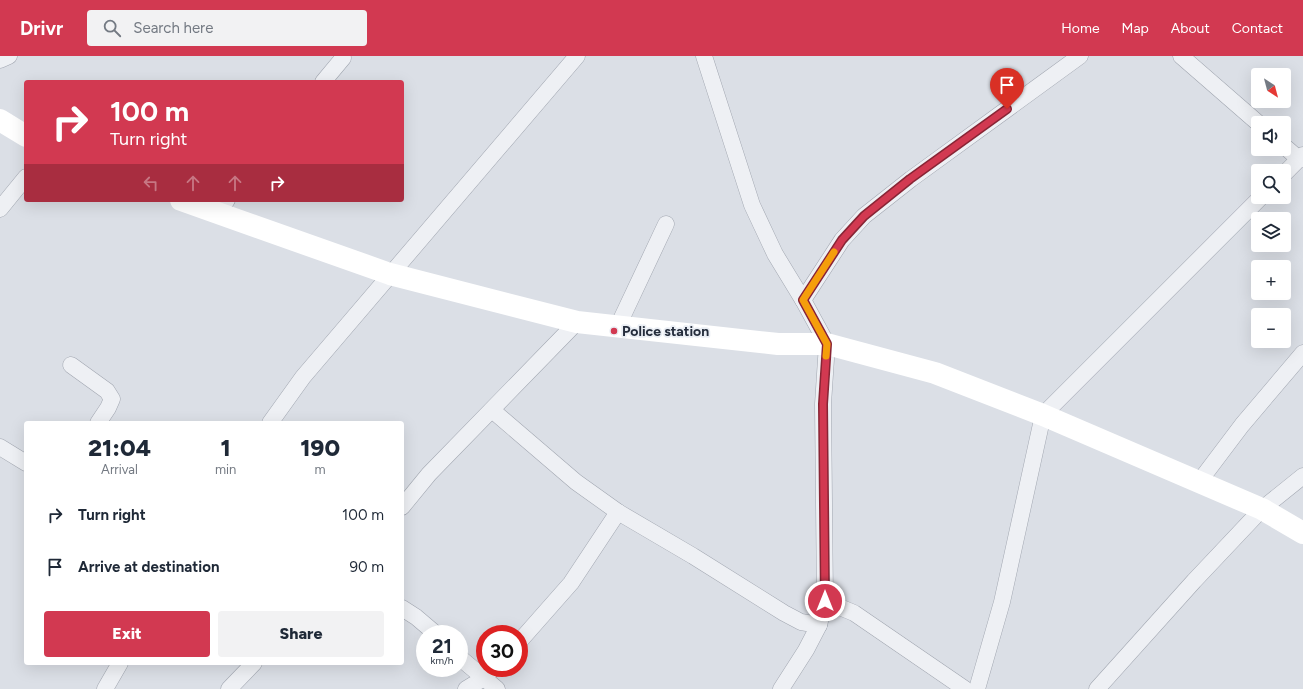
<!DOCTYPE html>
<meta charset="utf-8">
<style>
body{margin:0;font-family:Figtree,sans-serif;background:#f2f2f3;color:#1f2937;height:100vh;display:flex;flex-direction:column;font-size:15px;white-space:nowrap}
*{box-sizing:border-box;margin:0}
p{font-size:13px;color:#747a83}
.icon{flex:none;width:22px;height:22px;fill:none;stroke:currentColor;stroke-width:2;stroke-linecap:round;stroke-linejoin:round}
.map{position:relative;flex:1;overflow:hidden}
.panel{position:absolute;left:24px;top:365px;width:380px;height:244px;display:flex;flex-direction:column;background:#fff;border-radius:4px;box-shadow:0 4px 16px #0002}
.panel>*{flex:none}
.guide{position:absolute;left:24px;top:24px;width:380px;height:122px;border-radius:4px;box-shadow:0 4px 16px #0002;background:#d23951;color:#fff;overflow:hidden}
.needle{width:26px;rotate:144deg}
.controls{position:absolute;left:1251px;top:12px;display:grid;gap:8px}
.controls a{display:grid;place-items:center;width:40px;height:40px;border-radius:4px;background:#fff;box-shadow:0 4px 16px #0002;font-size:20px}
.speed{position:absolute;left:416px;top:569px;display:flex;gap:8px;font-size:20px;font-weight:700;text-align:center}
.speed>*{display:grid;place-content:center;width:52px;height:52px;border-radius:50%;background:#fff;box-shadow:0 4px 16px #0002;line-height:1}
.speed small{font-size:10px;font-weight:400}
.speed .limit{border:6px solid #d22;background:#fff;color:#111}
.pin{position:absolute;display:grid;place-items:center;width:34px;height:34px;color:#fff;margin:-41px -17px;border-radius:50% 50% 50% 0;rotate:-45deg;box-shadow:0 0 4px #0007}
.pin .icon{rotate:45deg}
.me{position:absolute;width:44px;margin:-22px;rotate:0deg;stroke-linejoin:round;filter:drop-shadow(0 0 3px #0008)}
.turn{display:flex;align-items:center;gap:14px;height:84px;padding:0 20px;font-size:18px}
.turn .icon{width:52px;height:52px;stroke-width:2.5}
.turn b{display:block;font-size:28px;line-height:34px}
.lanes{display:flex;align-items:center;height:38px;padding:0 20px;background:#0003;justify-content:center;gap:20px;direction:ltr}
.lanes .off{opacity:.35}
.eta{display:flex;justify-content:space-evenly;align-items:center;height:68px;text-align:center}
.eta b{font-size:24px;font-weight:800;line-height:28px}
.primary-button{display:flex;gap:8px;margin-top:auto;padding:8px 20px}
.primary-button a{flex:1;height:46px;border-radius:4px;background:#d23951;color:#fff;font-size:16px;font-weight:800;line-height:46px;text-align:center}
.primary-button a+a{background:#f2f2f3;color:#1f2937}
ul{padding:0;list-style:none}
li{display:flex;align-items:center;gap:12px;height:52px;padding:0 20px}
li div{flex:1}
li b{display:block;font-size:15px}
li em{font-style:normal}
header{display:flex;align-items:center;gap:24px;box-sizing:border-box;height:56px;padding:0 20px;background:#d23951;color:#fff}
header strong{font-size:19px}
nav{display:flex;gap:22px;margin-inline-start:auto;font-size:14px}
.search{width:280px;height:36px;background:#f2f2f3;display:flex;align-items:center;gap:10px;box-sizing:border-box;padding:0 14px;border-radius:4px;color:#747a83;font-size:15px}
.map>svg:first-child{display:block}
</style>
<header>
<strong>Drivr</strong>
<div class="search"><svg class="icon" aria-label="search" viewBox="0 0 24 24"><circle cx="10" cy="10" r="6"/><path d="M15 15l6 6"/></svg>Search here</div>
<nav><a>Home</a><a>Map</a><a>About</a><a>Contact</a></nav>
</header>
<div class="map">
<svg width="1303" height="633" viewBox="0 0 1303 633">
<rect width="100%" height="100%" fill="#dbdfe6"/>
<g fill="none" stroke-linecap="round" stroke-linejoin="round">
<g stroke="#a1a6b0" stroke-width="17">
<g id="street">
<path d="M704,0L752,149L775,198L803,244L827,288L823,348L825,545L819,569L806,594L781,633"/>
<path d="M1181,0L1258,67"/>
<path d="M0,4L9,0"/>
<path d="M323,26L343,2"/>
<path d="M1284,90L1299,103"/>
<path d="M1284,118L1303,99"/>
<path d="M0,153L26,121"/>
<path d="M216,157L227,144"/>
<path d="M803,244L842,184L864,160L911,123L1080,0"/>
<path d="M618,270L666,168"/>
<path d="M71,309L107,335L112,343L108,352L98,367"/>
<path d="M492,354L576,426L618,456L693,500L784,557L801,566L819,569"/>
<path d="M270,367L303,321L577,0"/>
<path d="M0,391L26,407"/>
<path d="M1199,426L1242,369L1303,297"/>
<path d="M402,451L429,418L577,266"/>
<path d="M825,545L854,557L965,633"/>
<path d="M402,552L416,561L436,578"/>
<path d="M519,586L571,527L618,456"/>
<path d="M459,601L484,622L466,633"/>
<path d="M493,612L484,622L497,633"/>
<path d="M105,633L120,607"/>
<path d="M229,633L254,607"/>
<path d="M977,633L1002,546L1043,359L1261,141"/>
<path d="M1097,633L1194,525L1262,453L1303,420"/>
</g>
</g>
<use href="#street" stroke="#eef0f4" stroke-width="16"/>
<g stroke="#fff" stroke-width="22">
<path d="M0,64L26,80"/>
<path d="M181,144L390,218L577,266L778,288H827L935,317L1043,359L1262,453L1303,477"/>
</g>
</g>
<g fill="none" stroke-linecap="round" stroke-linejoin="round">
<g stroke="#882535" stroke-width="10">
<path id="route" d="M825,545L823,348L827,288L803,244L842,184L864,160L910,123L1007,53"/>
</g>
<use href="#route" stroke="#d23951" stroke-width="7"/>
<path stroke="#f59e0b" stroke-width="7" d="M826,300L827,288L803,244L834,196"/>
</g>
<circle fill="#d23951" stroke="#eaeef4" stroke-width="1.5" cx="614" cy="275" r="4"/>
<g text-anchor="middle" stroke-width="3.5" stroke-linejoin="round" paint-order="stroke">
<g font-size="14" font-weight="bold" fill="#252d3c" stroke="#eaeef4" text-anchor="start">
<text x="622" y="280">Police station</text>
</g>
</g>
</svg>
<div class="controls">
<a><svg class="needle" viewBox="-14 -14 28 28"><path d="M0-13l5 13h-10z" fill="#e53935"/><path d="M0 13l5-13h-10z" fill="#747a83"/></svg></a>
<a><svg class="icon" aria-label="sound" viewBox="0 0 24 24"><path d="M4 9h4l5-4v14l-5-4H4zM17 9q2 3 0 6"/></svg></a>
<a><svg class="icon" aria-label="search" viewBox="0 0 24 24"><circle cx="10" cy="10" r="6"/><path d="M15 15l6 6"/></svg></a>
<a><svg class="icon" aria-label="layers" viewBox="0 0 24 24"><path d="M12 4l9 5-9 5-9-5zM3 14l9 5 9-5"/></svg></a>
<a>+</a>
<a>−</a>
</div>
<div class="speed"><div>21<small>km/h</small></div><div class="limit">30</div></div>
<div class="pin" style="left:1007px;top:53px;background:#d93025"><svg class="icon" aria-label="arrive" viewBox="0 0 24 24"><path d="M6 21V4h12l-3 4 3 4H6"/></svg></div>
<svg class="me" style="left:825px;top:545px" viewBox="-20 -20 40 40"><circle r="17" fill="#d23951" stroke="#fff" stroke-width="3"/><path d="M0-11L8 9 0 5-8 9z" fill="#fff"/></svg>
<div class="guide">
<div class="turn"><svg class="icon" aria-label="right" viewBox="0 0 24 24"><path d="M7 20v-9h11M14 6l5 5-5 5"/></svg><div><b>100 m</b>Turn right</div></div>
<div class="lanes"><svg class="icon off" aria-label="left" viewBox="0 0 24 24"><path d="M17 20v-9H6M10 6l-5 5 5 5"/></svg><svg class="icon off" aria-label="ahead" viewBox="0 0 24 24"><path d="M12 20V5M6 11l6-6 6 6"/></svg><svg class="icon off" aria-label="ahead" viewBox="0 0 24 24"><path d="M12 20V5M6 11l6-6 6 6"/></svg><svg class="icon" aria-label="right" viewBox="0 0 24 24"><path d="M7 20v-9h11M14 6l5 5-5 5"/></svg></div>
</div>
<section class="panel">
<div class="eta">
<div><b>21:04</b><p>Arrival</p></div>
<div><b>1</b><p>min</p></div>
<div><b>190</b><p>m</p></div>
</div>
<ul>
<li><svg class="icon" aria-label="right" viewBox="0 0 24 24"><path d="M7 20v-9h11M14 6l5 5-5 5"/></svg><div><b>Turn right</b></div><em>100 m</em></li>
<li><svg class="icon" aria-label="arrive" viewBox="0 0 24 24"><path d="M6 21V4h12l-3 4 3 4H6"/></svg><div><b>Arrive at destination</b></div><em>90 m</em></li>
</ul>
<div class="primary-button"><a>Exit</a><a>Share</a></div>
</section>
</div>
